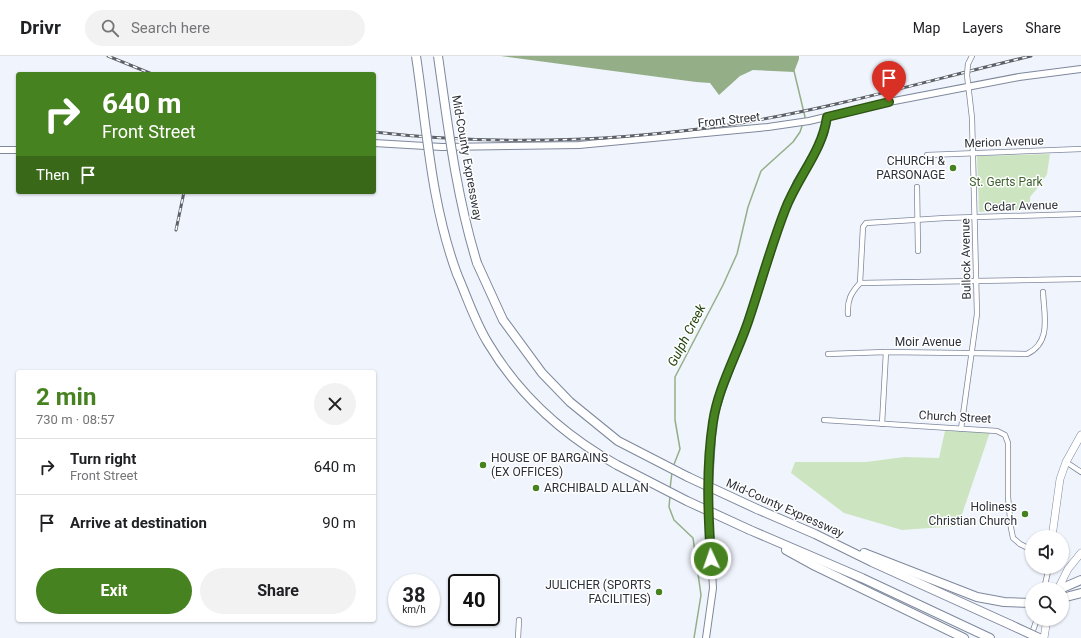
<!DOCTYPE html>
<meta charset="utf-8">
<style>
body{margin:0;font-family:Roboto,sans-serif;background:#f2f2f2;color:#202124;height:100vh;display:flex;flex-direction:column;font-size:15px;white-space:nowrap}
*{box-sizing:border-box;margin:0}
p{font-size:13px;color:#757577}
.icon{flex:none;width:22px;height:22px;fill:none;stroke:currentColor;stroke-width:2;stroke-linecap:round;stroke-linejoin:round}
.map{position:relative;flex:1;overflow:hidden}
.side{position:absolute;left:16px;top:314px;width:360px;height:252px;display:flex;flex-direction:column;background:#fff;border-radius:4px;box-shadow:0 1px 3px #0004}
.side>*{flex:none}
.banner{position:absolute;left:16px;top:16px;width:360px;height:122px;border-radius:4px;box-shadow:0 1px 3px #0004;background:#46821f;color:#fff;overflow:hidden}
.buttons{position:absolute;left:1025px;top:474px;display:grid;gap:8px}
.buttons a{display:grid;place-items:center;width:44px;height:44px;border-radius:50%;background:#fff;box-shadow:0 1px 3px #0004;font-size:20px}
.speed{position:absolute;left:388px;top:518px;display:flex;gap:8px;font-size:20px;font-weight:700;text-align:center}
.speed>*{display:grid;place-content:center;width:52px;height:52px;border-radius:50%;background:#fff;box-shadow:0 1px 3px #0004;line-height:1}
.speed small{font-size:10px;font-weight:400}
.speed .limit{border:2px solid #111;border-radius:6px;background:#fff;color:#111}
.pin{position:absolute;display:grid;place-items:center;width:34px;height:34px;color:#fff;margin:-41px -17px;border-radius:50% 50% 50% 0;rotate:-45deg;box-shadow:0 0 4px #0007}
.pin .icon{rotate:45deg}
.me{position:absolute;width:44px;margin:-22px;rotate:357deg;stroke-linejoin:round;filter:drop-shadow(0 0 3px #0008)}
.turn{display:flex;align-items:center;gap:14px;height:84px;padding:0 20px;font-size:18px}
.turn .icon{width:52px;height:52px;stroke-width:2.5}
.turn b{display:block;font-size:28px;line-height:34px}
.then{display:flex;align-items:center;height:38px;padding:0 20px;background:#0003;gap:8px;font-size:15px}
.round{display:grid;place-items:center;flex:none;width:42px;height:42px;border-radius:21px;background:#f2f2f2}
.summary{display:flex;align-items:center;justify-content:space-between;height:68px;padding:0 20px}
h1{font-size:24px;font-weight:700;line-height:30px;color:#46821f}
.primary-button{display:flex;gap:8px;margin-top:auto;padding:8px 20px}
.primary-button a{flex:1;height:46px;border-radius:24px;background:#46821f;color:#fff;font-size:16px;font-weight:700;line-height:46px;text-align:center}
.primary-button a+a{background:#f2f2f2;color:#202124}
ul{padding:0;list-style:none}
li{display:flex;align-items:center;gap:12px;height:56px;padding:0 20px;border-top:1px solid #e0e0e0}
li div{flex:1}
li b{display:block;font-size:15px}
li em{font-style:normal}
header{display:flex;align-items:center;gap:24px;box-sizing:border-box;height:56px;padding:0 20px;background:#fff;border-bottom:1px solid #e0e0e0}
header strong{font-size:19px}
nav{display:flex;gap:22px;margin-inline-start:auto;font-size:14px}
.search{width:280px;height:36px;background:#f2f2f2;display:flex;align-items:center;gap:10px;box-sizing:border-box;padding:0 14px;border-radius:22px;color:#757577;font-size:15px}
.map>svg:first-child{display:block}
</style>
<header>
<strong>Drivr</strong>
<div class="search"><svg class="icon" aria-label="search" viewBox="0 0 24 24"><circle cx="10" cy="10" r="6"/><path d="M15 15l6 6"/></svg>Search here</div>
<nav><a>Map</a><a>Layers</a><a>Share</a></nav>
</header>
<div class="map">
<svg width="1081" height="582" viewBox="0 0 1081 582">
<rect width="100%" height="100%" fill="#f0f4fd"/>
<g fill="#cce5c0">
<path d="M1050,98L1047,118L1041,128L1030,141V153L979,156L977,100Z"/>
<path d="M945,375L990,376L958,470L902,474L844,457L791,417L795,406H866L904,401L939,402Z"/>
</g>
<path fill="#94af88" d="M501,0H799V3L794,16L753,14L740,20L719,39L710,27L696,26Z"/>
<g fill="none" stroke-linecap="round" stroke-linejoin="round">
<g stroke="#94af88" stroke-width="1.5">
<path d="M794,15L805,61L804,64"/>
<path d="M673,411L680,393L675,364V321L723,229L737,198L748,151L761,115L793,86L800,76L803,67"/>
<path d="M670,433L672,416"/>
<path d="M670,440L669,451L674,464L693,482L701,539L694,582"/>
</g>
<g stroke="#7e889c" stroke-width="6">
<g id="street">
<path d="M968,8L972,0"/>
<path d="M927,99L1081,93"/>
<path d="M917,131L918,195"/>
<path d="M860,227L1081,223"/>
<path d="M848,258C847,244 851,237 860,227L863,171L866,167L945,162L1081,158"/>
<path d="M828,298L886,296L1027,298C1052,286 1044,259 1043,236"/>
<path d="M824,364L997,375L1005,379L1008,387V441L1011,472L1013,482L1020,488L1032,494"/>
<path d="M882,368L886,296"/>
<path d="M961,373L977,258L972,62L967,19"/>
<path d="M1066,406L1081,416"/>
<path d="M1044,533L1049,511"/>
<path d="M1031,580L1037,563"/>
<path d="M518,582L519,564"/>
</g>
</g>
<g stroke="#7e889c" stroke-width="8">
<g id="secondary">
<path d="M374,87L442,91L579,89L768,71L809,65L889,46L1019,21L1081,13"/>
<path d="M0,94H18"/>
<path d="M706,582L713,532L708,447L713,364L721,337L749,264L785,153L797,126L820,88L824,78L827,61"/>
</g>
</g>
<g stroke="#7e889c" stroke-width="8">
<g id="primary">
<path d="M1052,481L1060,423L1066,406L1081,379"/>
<path d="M1058,533L1068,513L1081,497"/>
<path d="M1044,582L1047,563"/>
</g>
</g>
<g stroke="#7e889c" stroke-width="10">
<g id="highway">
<path d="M477,207L503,264L542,317L570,346L618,385L688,421"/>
<path d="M457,218C467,241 475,266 488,287C519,339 565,380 617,409"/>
<path d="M757,453L815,478L872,506L1011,569"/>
<path d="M750,474L862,522L990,582"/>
<path d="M786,494L815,510L964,582"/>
<path d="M864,497L977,541L1004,546L1032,547"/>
<path d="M1060,533L1081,524"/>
<path d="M1062,542L1081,537"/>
</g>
</g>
<use href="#street" stroke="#fff" stroke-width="4.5"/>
<use href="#secondary" stroke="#fff" stroke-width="6"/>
<use href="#primary" stroke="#fff" stroke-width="7"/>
<use href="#highway" stroke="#fff" stroke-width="8"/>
<g stroke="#5c6068" stroke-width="3">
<g id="rail">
<path d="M108,0L152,18"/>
<path d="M374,76C496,90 619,86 741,67C838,51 934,23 1031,0"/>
<path d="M176,174L184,136"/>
</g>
</g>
<use href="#rail" stroke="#fff" stroke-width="1.5" stroke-dasharray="4.5" stroke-linecap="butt"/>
<g stroke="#7e889c" stroke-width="6" stroke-linecap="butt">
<path id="street-bridge" d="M967,19L968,8"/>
</g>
<g stroke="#7e889c" stroke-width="10" stroke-linecap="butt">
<g id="highway-bridge">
<path d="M416,0C427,73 431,148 457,218"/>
<path d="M438,0C448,70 456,139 477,207"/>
<path d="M617,409L687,445L750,474"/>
<path d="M688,421L757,453"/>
<path d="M1011,569L1039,582"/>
</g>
</g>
<use href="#street-bridge" stroke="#fff" stroke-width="4.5"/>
<use href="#highway-bridge" stroke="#fff" stroke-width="8"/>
</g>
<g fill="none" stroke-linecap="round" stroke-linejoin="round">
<g stroke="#2e5414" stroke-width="10">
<path id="route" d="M711,503C708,457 706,412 713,366C718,331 738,297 749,263C761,227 771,190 785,154C798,120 822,96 827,61L889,46"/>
</g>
<use href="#route" stroke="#46821f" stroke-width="7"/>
</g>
<g fill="#46821f" stroke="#fff" stroke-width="1.5">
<circle cx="953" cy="112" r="4"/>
<circle cx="483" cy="409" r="4"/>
<circle cx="536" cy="432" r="4"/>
<circle cx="1025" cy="458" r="4"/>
<circle cx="659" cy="536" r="4"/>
</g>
<g text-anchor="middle" stroke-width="3" stroke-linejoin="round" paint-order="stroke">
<g font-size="12" fill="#2c3038" stroke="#fff">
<text transform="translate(729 64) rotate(-6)" y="4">Front Street</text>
<text transform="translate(1004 86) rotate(-2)" y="4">Merion Avenue</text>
<text transform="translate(467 102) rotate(80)" y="4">Mid-County Expressway</text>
<text transform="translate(1021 150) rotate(-2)" y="4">Cedar Avenue</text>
<text transform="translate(966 203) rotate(-91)" y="4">Bullock Avenue</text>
<text x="928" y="290">Moir Avenue</text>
<text transform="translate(955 361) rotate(3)" y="4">Church Street</text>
<text transform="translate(785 452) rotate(24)" y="4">Mid-County Expressway</text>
</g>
<g font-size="12" fill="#2c3038" stroke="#fff" text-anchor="end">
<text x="945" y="109">CHURCH &amp;<tspan x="945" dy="14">PARSONAGE</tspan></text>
<text x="491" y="406" text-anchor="start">HOUSE OF BARGAINS<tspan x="491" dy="14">(EX OFFICES)</tspan></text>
<text x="544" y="436" text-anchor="start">ARCHIBALD ALLAN</text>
<text x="1017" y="455">Holiness<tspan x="1017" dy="14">Christian Church</tspan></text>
<text x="651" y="533">JULICHER (SPORTS<tspan x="651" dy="14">FACILITIES)</tspan></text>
</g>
<g font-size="12" fill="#3e622c" stroke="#fff">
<text x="1006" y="130">St. Gerts Park</text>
</g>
<g font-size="13" font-style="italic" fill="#204209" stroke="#fff">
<text transform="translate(686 279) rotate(-63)" y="5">Gulph Creek</text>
</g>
</g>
</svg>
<div class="buttons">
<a><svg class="icon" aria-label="sound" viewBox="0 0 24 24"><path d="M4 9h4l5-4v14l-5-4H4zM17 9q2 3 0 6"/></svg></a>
<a><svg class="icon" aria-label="search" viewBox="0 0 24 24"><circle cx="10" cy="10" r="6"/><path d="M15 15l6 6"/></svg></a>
</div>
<div class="speed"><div>38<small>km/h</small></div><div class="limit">40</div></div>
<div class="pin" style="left:889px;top:46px;background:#d93025"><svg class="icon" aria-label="arrive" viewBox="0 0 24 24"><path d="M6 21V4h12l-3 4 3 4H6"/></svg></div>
<svg class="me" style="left:711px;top:503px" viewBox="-20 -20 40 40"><circle r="17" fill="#46821f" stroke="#fff" stroke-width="3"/><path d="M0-11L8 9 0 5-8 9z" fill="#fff"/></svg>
<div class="banner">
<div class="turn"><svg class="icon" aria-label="right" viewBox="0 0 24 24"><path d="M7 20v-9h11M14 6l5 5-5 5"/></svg><div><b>640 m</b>Front Street</div></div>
<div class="then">Then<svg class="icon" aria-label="arrive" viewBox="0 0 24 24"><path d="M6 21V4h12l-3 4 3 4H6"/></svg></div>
</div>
<section class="side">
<div class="summary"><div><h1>2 min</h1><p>730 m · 08:57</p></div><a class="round"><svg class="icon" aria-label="close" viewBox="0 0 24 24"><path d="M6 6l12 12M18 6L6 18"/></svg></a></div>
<ul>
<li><svg class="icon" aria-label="right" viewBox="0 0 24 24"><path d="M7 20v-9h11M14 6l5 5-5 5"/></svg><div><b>Turn right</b><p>Front Street</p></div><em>640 m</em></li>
<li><svg class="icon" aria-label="arrive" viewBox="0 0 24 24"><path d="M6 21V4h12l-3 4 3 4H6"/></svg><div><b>Arrive at destination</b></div><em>90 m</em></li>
</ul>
<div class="primary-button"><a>Exit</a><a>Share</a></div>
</section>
</div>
